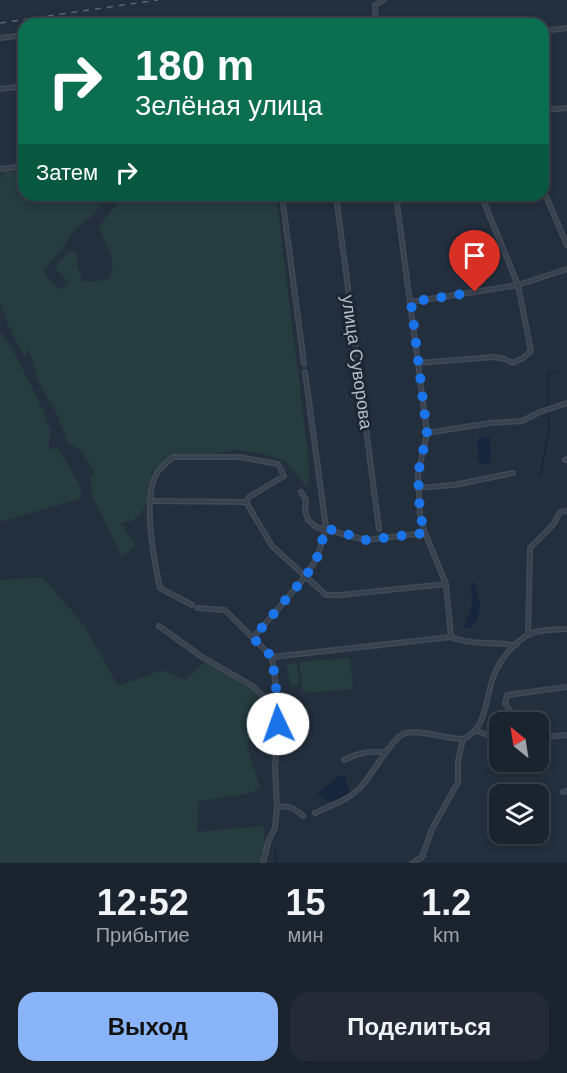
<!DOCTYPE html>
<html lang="ru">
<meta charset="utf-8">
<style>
body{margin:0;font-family:Helvetica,sans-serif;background:#242b36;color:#f1f3f6;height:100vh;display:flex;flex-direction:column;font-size:22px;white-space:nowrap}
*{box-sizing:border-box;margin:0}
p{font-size:20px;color:#a0a4aa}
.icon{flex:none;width:33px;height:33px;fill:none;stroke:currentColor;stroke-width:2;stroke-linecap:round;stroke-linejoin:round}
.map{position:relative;height:863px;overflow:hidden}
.sheet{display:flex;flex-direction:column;background:#1b232e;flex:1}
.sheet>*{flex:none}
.guide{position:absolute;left:18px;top:18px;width:531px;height:183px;border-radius:18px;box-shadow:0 3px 9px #0003,0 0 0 2px #39404a;background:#0b6e4f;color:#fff;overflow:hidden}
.needle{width:39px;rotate:330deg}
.controls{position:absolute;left:489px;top:712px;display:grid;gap:12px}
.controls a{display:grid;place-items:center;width:60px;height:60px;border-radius:12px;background:#1b232e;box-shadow:0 3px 9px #0003,0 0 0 2px #39404a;font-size:30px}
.pin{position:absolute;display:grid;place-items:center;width:51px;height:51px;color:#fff;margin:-62px -26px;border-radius:50% 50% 50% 0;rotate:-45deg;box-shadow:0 0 6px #0007}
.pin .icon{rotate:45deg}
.me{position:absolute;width:66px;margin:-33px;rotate:357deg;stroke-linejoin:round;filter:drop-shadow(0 0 4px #0008)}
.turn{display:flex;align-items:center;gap:21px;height:126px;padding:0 18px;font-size:27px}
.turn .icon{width:78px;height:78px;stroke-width:2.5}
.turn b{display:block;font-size:42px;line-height:51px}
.then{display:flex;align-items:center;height:57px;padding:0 18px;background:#0003;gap:12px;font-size:22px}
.eta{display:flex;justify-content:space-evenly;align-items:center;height:102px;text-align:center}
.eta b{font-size:36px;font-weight:700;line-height:42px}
.primary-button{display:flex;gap:12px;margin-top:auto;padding:12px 18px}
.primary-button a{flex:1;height:69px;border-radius:18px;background:#8ab4f8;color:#111;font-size:24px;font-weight:700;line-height:69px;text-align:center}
.primary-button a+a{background:#242b36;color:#f1f3f6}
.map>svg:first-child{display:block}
</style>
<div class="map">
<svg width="567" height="863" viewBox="0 0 567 863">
<rect width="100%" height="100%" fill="#242f3e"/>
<g fill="#263c3f">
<path d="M24,170V195H101L105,202L90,218L82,223L71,234L66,244L44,269L46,277L61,290L69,283L55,267L68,252L77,253V264L83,282L109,280C119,260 105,246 99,226C108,216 116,202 127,195L137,203L135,195H276L307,445L309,472L307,488L285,461L261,453L235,450L212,454H172V463L160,471H151C155,484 147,511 134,519C131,521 125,522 121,523L135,546L122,557L92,495L91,478L95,472L80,450L68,443L57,415L39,382L28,348L25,358L12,334L0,302V179L3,172Z"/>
<path d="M0,332C9,339 49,418 50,431C51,437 48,443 49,449L58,448L78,482L82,493L78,499L0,522Z"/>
<path d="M42,577L84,625L118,686L162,670L185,680L204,663L212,662L249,687L263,701L247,746L260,787L251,793L199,801L197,832L263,826L266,851L260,863H0V580Z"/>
<path d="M350,658L353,689L303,693L299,662Z"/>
<path d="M294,662L297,664L299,682L298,684L291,686L286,665Z"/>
</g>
<g fill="#17263c">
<path d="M490,437L491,461L487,464L479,463L477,440L480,438Z"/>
<path d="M474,582C478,589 476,597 481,603L477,620L471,628L464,627L472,606L471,585Z"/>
<path d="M339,776H345L350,793C335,801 331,806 317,794Z"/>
</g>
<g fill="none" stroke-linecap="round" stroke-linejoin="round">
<g stroke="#17263c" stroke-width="1.5">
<path d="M540,476L549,431L548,374L557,370"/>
<path d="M275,848L276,863"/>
</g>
<g stroke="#414a57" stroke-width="6">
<g id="street">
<path d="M376,24L375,5L384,0"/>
<path d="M543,31L567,28"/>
<path d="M0,38L24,35"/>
<path d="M0,89L24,86"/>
<path d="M543,110L567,108"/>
<path d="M0,169L24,166"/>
<path d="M543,189L567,245"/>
<path d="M282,195L304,364"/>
<path d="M336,195L379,529"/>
<path d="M396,195L427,433L418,474L420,514L425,533L446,584L451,637"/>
<path d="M411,302L518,285L567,269"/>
<path d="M418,363L494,357L505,359L512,363L523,358L531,351L518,285L481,195"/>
<path d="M427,433L490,423L522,421L540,412L567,403"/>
<path d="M565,460L567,459"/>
<path d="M418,488L454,485L513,473"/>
<path d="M301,492L306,500L305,510L308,520L316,527L366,540L425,533"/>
<path d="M149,501L246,502L272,546L326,595H340L446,584"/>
<path d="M192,605L160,588C154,560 142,498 157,473C161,467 167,462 173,457H239L278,464L284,476L249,497L246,502"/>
<path d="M198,608L225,610L272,657L451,637C471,645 494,642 516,645"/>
<path d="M159,626L202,657L251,685L264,697L278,698"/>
<path d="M528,635L530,548L553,525L560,512L567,511"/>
<path d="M253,638L306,576L317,558L326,528L305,372"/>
<path d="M517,722L505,703L507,695L567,687"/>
<path d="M477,731L500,740"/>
<path d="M538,738L567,735"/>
<path d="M344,760C359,753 370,750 386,753"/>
<path d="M563,792L567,791"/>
<path d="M277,807C289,805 294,808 303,816"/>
<path d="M315,813C331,805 347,801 360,788C371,777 391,739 403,734C416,728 446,739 463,739"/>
<path d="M263,863L268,842L275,828L277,807L275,767L279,711L272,658"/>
<path d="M412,863L422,857L432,829L458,782V761L463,739C487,730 485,698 494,675C499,661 515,641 530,634C539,629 556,630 567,629"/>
</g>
</g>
<use href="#street" stroke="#38414e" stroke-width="3"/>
<path stroke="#5a6575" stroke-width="1.5" stroke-dasharray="6 6" stroke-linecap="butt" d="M0,23L158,0"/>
</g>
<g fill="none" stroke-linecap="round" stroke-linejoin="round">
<path stroke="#1a73e8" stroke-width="10" stroke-dasharray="0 18" d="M278,724L279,711L272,657L253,638L306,576L317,558L326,528L366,540L425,533L420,514L418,474L427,433L411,302L475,292"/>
</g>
<g text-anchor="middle" stroke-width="6" stroke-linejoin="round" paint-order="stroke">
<g font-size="18" fill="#b4bcc9" stroke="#1d2633">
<text transform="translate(357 362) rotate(82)" y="6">улица Суворова</text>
</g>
</g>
</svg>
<div class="controls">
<a><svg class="needle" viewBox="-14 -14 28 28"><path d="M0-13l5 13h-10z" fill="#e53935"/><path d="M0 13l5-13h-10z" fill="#a0a4aa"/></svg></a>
<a><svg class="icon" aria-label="layers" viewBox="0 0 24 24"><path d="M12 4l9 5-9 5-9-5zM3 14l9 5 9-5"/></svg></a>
</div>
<div class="pin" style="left:475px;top:292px;background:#d93025"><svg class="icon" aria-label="arrive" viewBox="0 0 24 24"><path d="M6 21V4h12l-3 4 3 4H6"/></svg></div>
<svg class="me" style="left:278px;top:724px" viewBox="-20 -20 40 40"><circle r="19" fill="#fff"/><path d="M0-13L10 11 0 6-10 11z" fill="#1a73e8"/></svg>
<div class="guide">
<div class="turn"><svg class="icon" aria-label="right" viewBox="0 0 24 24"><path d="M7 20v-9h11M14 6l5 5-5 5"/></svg><div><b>180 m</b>Зелёная улица</div></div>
<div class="then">Затем<svg class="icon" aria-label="right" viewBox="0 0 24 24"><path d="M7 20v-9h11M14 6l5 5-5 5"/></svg></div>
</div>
</div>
<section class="sheet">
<div class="eta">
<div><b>12:52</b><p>Прибытие</p></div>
<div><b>15</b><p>мин</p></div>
<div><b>1.2</b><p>km</p></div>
</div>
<div class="primary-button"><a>Выход</a><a>Поделиться</a></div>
</section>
